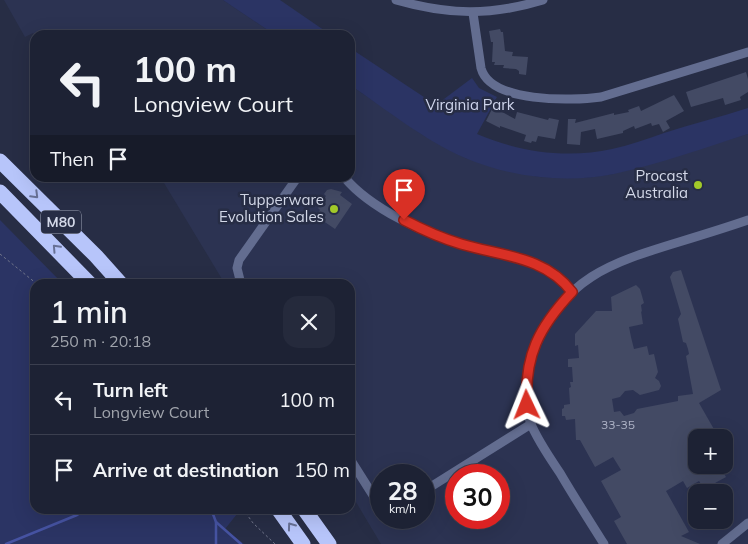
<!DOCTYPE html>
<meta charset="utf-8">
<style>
body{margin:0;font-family:Mulish,sans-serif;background:#252a3c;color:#f1f3f6;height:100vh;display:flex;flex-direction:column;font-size:19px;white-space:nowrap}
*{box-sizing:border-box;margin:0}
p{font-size:16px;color:#a0a4ac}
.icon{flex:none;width:28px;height:28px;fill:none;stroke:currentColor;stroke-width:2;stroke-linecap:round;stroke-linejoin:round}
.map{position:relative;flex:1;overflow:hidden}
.drawer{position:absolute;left:30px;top:279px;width:325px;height:235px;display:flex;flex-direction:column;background:#1d2234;border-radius:15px;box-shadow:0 5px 20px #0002,0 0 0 1px #3b3f4f}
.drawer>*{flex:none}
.banner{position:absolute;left:30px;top:30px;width:325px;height:152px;border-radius:15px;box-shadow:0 5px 20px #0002,0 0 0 1px #3b3f4f;background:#1d2234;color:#f1f3f6;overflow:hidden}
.buttons{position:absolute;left:688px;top:429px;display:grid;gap:10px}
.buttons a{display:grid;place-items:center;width:45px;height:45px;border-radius:10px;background:#1d2234;box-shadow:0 5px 20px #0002,0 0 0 1px #3b3f4f;font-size:25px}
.speed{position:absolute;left:370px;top:464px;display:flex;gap:10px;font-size:25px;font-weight:700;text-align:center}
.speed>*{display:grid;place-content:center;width:65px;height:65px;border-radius:50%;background:#1d2234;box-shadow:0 5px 20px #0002,0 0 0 1px #3b3f4f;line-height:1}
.speed small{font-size:12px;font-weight:400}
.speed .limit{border:8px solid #d22;background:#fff;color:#111}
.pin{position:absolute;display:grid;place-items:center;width:42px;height:42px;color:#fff;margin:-51px -21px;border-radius:50% 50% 50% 0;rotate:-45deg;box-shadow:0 0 5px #0007}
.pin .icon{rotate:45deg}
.me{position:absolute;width:55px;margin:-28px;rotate:358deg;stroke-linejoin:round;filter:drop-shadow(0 0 4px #0008)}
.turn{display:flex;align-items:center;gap:18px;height:105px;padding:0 20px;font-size:22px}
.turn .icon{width:65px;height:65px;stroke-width:2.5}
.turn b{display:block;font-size:35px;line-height:42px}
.then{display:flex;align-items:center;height:48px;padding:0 20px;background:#0003;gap:10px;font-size:19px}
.round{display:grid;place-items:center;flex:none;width:52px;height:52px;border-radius:15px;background:#252a3c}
.headline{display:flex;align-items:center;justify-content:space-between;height:85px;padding:0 20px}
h1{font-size:30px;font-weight:600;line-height:38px}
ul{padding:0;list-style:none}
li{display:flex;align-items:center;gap:15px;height:70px;padding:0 20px;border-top:1px solid #3b3f4f}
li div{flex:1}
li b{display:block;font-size:19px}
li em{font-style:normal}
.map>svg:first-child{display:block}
</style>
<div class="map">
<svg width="748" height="544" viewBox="0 0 748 544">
<rect width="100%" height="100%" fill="#272d45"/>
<g fill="#2c3352" fill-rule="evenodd">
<path d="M4,0H223L275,35H35L33,33L25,37Z"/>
<path d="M350,85L423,135L465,158L538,177L586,178L613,174L748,134V544H381L350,492V284H225L161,178H350ZM696,438H724V465H696ZM381,475H424V518H381ZM456,475H499V518H456ZM696,492H724V520H696Z"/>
</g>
<g fill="#2b3464">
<path d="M223,0H280L331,35H275Z"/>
<path d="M350,48L436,105L472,78L479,88L497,97L477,134C519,152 567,159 612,149C630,145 647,139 664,133C692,124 720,117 748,108V134C704,148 659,164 614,174C565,184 510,177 465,158C424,140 387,110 350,85Z"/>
<path d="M0,220L63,284H35V509H241L225,529L244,544H0Z"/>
</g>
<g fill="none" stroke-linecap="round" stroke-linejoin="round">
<g stroke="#4653a2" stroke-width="2.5">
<path d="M211,509L216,522V544"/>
<path d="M216,522L241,544"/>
<path d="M6,544L77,515L87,509"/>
</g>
</g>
<g fill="#434a64">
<path d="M500,29L501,32H503L505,51L513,52L512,56L528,57L526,75L519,74V71L516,69L503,68L504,65H494L495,62H492L493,42H491L489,31Z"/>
<path d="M746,72L748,79V92L740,97L741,100L725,105L723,98L691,107L686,92Z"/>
<path d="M674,95L684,111L666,121L670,128L663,132L659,124L652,126L651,123L635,129L634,126L623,131V133L597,139L595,129L581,132L580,145L567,144L568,119H576L575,123L614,113V115L629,112L628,110L639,106L641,111Z"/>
<path d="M493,107L515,119L517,112L548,120L549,118L559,120L555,139L538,136L536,142L532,141L531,143L524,141L526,135L500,126V128L486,121Z"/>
<path d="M331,189L342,192L340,195L352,204L335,229L316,216L320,210L318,208L326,196L324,194L327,190Z"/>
<path d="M681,270L721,390L699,403L719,438H696V465H724V447L733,464L722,470L726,477L704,489L699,481L687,488L683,481L666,491L689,532L681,536L700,544H627L614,521L621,517L601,481L621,470L613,457L595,467L580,440H576L575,419L566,420L565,416H562V409L564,408V405L570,404L569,388L571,387L570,382H573L572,367H568V359L579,358L578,345L575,346V334L596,311H612L611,297L636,285L640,289L644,303L641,305L642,312L641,311L643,324L629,327L631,337L634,349L647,346L649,355L654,354L658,372L655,378L659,381L661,386L659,390L640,395L633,390L625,391L620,397L612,399L614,412L620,411L624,416L634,413L637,409L678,401V396L693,394L686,356L689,354L688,349L686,343L683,342L678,319L681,314L670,277L673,272Z"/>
</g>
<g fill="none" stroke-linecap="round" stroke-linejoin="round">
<g stroke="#71768b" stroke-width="1" stroke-dasharray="2.5 2.5" stroke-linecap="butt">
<path d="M0,254L37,284"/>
<path d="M243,509L253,523L275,544"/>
</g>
<g stroke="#636d90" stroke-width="9">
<path d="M396,0C448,15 491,16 543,0"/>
<path d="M473,13L481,68C490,103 572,101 601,97L748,52"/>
<path d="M345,178C370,208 425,234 463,245C502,255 546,256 572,292"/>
<path d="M241,284L237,268L239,260L297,178"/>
<path d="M350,459L381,508"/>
<path d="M424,491L531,424"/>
<path d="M604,544C589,520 574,497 560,473C550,458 538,441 531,424C522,401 525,372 534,350C563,278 610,263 679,242C702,235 725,228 748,220"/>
<path d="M722,544L748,523"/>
</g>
<g stroke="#b7c5fa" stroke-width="15">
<path d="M0,161L96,256L121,284"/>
<path d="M0,192L90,284"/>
<path d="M278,509L303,544"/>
<path d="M304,509L329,544"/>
</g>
</g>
<defs><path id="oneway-chevron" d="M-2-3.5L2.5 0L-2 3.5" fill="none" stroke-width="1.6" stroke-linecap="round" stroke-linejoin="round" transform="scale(1.25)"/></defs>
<g stroke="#687196">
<use href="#oneway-chevron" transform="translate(35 195) rotate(45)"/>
<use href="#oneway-chevron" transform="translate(56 248) rotate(-133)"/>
<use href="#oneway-chevron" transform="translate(291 526) rotate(-126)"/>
</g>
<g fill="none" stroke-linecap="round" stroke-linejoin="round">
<g stroke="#8d1f18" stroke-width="12">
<path id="route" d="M404,220C423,230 441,238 461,244C501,256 545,256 572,292C539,327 524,356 527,405"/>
</g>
<use href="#route" stroke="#d93025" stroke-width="9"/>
</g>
<g fill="#a2c929" stroke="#272d45" stroke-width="2">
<circle cx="698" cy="185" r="5"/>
<circle cx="334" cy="209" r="5"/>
</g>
<g text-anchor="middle" stroke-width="5" stroke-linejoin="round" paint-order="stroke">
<g font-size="12" fill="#afb4c7">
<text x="618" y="429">33-35</text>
</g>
<rect fill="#272d45" stroke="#9fa5b7" stroke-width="1" x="41" y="210.5" width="40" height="23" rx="4"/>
<g font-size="14" font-weight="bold" fill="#d3d8e8">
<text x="61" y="227">M80</text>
</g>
<g font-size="15" fill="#cfd5ec" stroke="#272d45">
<text x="470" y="110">Virginia Park</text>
</g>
<g font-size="15" fill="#d3d8e8" stroke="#272d45" text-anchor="end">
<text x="688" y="181">Procast<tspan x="688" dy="17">Australia</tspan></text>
<text x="324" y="205">Tupperware<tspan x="324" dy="17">Evolution Sales</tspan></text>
</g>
</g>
</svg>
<div class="buttons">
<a>+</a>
<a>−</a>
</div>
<div class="speed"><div>28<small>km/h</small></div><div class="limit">30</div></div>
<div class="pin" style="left:404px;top:220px;background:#d93025"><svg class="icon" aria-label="arrive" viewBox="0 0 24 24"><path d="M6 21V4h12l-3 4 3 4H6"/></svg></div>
<svg class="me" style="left:527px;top:405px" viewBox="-20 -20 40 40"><path d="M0-17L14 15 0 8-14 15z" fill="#d93025" stroke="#fff" stroke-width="4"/></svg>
<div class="banner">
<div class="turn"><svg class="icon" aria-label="left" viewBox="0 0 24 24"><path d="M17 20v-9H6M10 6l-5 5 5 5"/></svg><div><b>100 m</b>Longview Court</div></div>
<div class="then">Then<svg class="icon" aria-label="arrive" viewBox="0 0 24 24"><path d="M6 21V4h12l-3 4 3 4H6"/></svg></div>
</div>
<section class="drawer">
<div class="headline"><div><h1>1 min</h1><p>250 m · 20:18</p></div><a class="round"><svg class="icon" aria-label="close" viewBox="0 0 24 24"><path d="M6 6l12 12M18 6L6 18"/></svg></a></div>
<ul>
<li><svg class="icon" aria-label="left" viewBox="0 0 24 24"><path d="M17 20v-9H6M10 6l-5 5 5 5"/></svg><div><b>Turn left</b><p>Longview Court</p></div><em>100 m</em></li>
<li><svg class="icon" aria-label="arrive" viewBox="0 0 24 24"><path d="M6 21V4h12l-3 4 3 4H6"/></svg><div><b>Arrive at destination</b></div><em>150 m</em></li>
</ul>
</section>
</div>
